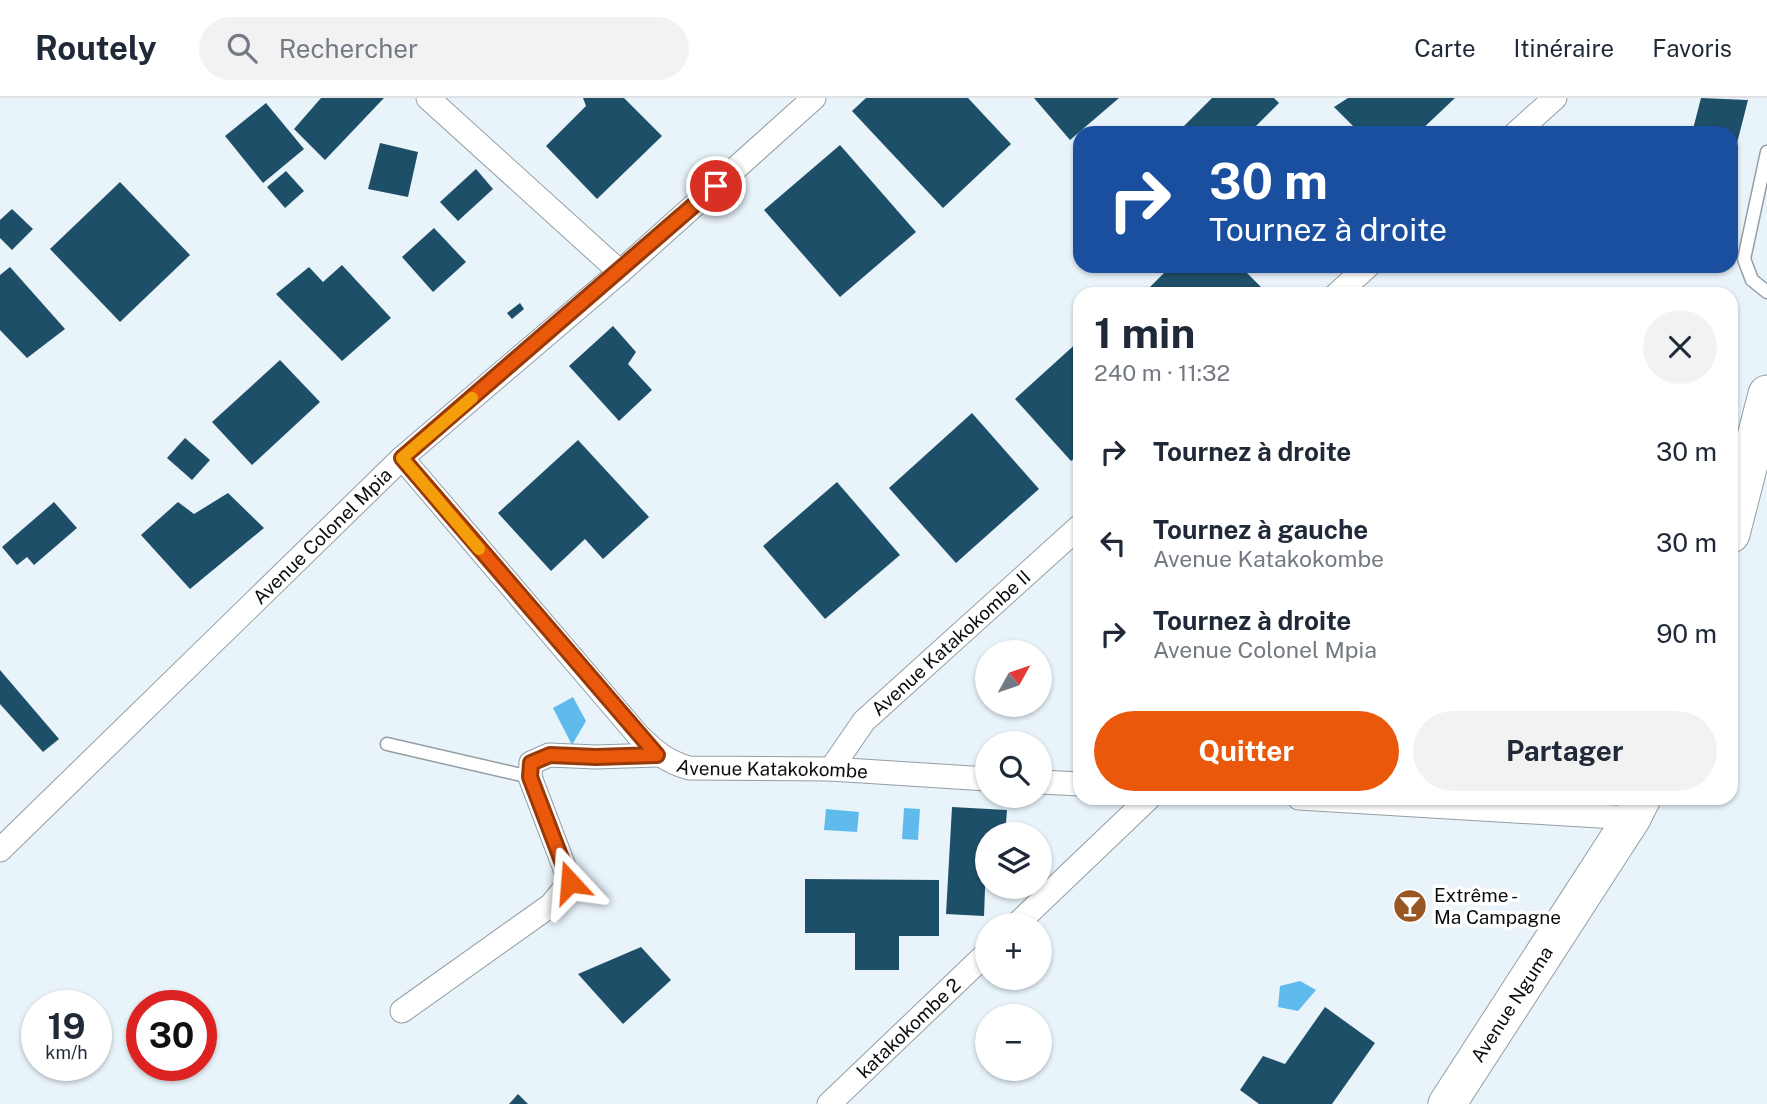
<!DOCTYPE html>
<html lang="fr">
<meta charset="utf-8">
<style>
body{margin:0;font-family:"Public Sans",sans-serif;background:#f2f2f3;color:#1f2937;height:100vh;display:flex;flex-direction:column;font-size:26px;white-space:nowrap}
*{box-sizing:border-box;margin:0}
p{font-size:23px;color:#747a83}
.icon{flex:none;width:38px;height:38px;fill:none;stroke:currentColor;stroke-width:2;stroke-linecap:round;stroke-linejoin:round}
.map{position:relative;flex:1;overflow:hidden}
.panel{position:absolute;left:1073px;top:189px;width:665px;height:518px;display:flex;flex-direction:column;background:#fff;border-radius:21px;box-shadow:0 2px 5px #0004}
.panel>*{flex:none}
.hud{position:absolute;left:1073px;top:28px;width:665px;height:147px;border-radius:21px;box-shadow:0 2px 5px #0004;background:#1a4fa0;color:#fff;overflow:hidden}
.needle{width:46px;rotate:50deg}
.controls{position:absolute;left:975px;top:542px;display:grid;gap:14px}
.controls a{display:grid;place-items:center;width:77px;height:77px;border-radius:50%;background:#fff;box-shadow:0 2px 5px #0004;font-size:35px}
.speed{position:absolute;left:21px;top:892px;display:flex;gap:14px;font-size:35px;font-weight:700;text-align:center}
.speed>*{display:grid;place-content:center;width:91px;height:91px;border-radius:50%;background:#fff;box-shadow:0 2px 5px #0004;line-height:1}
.speed small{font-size:18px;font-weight:400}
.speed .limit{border:10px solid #d22;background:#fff;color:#111}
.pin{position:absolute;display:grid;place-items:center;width:60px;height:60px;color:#fff;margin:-30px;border:4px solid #fff;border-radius:50%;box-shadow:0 2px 7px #0007}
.me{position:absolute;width:77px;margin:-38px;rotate:341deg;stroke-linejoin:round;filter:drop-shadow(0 0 5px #0008)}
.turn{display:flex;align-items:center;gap:24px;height:147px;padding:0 21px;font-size:32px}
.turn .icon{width:91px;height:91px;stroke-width:2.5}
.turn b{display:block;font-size:49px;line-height:60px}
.round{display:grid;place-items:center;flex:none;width:74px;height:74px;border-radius:37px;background:#f2f2f3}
.overview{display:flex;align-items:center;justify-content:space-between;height:119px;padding:0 21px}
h1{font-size:42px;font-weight:700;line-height:52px}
.cta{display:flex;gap:14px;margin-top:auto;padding:14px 21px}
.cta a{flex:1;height:80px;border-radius:42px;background:#ea580c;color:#fff;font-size:28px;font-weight:700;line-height:80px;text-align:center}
.cta a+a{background:#f2f2f3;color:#1f2937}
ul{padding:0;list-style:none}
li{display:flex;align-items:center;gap:21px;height:91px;padding:0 21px}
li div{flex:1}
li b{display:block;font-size:26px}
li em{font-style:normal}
header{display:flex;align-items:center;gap:42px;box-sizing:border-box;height:98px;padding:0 35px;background:#fff;border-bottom:2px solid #e0e1e3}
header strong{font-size:33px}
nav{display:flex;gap:38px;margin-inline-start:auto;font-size:24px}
.search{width:490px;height:63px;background:#f2f2f3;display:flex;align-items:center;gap:18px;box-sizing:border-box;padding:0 24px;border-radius:38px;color:#747a83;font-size:26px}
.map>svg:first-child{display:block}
</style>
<header>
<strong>Routely</strong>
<div class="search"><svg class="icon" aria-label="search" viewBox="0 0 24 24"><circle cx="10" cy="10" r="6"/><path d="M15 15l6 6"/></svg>Rechercher</div>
<nav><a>Carte</a><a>Itinéraire</a><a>Favoris</a></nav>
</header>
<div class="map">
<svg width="1767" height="1006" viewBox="0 0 1767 1006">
<rect width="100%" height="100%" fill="#e8f3fa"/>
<g fill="#60bbed">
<path d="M573,599L586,623L572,647L553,610Z"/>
<path d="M904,710L920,711L918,742L902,741Z"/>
<path d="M826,711L859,714L857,734L824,732Z"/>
<path d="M1300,883L1316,892L1298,913L1278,909L1280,888Z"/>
</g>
<g fill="#1e4f69">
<path d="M321,0H384L325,62L294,31Z"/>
<path d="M583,0H624L662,38L597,101L546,48L586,8Z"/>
<path d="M866,0H968L1011,46L943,110L852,13Z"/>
<path d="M1034,0H1119L1070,42Z"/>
<path d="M1212,0H1274L1279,5L1249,35H1183L1180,32Z"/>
<path d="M1348,0H1455L1418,35H1360L1334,9Z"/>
<path d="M1701,0L1748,2L1732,65L1731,35H1692Z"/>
<path d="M266,5L304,51L263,85L225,38Z"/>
<path d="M380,45L418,54L408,99L368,91Z"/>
<path d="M840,47L916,134L840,199L764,112Z"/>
<path d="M476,71L493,91L458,123L440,104Z"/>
<path d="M286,73L304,93L285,110L267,89Z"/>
<path d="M120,84L190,157L120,224L50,151Z"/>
<path d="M12,111L33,131L12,152L0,140V122Z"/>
<path d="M434,130L466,164L433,194L402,159Z"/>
<path d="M342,167L391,220L342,263L276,196L309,169L323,184Z"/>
<path d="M1171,168H1240L1268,196H1143Z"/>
<path d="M10,169L65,231L27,260L0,232V177Z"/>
<path d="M520,205L524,211L512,221L507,215Z"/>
<path d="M613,228L636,254L628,266L652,292L619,323L569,268Z"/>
<path d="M1080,242V356L1071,363L1015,301Z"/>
<path d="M280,262L320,304L252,367L212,324Z"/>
<path d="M972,315L1039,391L956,465L889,390Z"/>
<path d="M185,340L210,362L192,382L167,360Z"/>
<path d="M578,342L649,419L603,461L585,441L551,473L498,415Z"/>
<path d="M837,384L900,457L825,521L763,448Z"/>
<path d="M228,395L264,430L190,491L141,437L178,404L194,416Z"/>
<path d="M54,404L77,430L34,467L27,459L17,467L2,449Z"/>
<path d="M0,572L59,641L43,654L0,606Z"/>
<path d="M952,709L1007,712L1005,737H987L984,818L946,816Z"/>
<path d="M805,781L939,782V838H899V872H855V835H805Z"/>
<path d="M641,849L671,882L623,926L578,876Z"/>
<path d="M1325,909L1375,945L1332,1006H1259L1240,992L1263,958L1285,966Z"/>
<path d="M518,996L528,1006H509Z"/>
</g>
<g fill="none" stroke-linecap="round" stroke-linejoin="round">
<g stroke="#949ea4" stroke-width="15">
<g id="lane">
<path d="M1767,54L1744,161L1752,182L1767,194"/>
<path d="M387,646L530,679"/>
</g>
</g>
<g stroke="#949ea4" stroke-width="25">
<g id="street">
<path d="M428,0L620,174"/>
<path d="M1516,35L1555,0"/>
<path d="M1337,196L1368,168"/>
<path id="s1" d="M402,360L638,637C654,653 667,664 689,670L831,671L987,681"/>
<path id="s2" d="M831,671L864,623L1080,428"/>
<path d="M1040,684L1080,686"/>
<path d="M1299,700L1632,720"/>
<path id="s3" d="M0,752L402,360L620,174L814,0"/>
<path d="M1015,828L1149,700"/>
<path d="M402,913L551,807L570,784L530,679L531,665L549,657L596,659L657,657"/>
<path id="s4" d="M829,1006L987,855"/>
</g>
</g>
<g stroke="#949ea4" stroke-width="39">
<g id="primary">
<path d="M1731,436L1767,296"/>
<path id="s5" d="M1447,1006L1632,720L1642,700"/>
</g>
</g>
<use href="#lane" stroke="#fff" stroke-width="12"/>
<use href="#street" stroke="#fff" stroke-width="23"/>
<use href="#primary" stroke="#fff" stroke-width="37"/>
</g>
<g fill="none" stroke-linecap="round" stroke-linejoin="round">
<g stroke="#983908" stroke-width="18">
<path id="route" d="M570,784L530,679L531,665L550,657L596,659L657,657L402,360L716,88"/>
</g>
<use href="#route" stroke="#ea580c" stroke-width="12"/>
<path stroke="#f59e0b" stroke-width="12" d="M472,300L402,360L479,451"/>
</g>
<defs>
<g id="bar-disc" transform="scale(1.75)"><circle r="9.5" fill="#975622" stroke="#fff"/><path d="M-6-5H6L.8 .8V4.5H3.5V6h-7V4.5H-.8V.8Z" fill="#fff"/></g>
</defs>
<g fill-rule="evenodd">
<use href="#bar-disc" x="1410" y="808"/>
</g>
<g text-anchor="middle" stroke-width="7" stroke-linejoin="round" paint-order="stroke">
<g font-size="19" fill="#0a0e10" stroke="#fff">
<text dy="7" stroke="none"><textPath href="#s3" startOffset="450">Avenue Colonel Mpia</textPath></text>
<text dy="7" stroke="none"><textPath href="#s2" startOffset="175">Avenue Katakokombe II</textPath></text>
<text dy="7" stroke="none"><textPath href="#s1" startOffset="509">Avenue Katakokombe</textPath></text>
<text dy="7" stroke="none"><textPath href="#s5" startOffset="119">Avenue Nguma</textPath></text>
<text dy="7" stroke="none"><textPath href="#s4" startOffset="110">katakokombe 2</textPath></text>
</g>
<g font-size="19" fill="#0a0e10" stroke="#fff" text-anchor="start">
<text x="1434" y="804">Extrême -<tspan x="1434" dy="22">Ma Campagne</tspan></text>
</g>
</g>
</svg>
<div class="controls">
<a><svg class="needle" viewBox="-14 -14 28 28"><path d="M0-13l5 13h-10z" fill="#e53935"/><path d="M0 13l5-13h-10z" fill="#747a83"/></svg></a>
<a><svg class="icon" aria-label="search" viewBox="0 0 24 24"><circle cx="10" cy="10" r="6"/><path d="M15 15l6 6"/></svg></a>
<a><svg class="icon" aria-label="layers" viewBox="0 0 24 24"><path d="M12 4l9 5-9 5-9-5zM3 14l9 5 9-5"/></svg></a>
<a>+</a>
<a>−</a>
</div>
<div class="speed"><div>19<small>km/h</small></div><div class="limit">30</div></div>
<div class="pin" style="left:716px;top:88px;background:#d93025"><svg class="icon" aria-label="arrive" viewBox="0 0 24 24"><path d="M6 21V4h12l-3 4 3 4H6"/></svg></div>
<svg class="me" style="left:570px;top:784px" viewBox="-20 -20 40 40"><path d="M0-17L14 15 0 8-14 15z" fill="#ea580c" stroke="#fff" stroke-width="4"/></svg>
<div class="hud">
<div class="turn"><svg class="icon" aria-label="right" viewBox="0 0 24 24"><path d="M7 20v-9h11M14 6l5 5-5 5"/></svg><div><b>30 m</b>Tournez à droite</div></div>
</div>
<section class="panel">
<div class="overview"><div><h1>1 min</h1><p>240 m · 11:32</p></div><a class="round"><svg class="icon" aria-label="close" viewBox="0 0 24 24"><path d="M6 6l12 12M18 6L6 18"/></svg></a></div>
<ul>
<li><svg class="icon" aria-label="right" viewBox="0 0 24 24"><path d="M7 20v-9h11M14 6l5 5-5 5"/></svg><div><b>Tournez à droite</b></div><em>30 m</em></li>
<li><svg class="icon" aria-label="left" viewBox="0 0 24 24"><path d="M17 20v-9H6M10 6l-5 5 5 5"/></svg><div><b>Tournez à gauche</b><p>Avenue Katakokombe</p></div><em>30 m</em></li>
<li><svg class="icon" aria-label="right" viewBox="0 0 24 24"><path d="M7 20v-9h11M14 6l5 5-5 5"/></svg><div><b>Tournez à droite</b><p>Avenue Colonel Mpia</p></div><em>90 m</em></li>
</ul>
<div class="cta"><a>Quitter</a><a>Partager</a></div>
</section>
</div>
